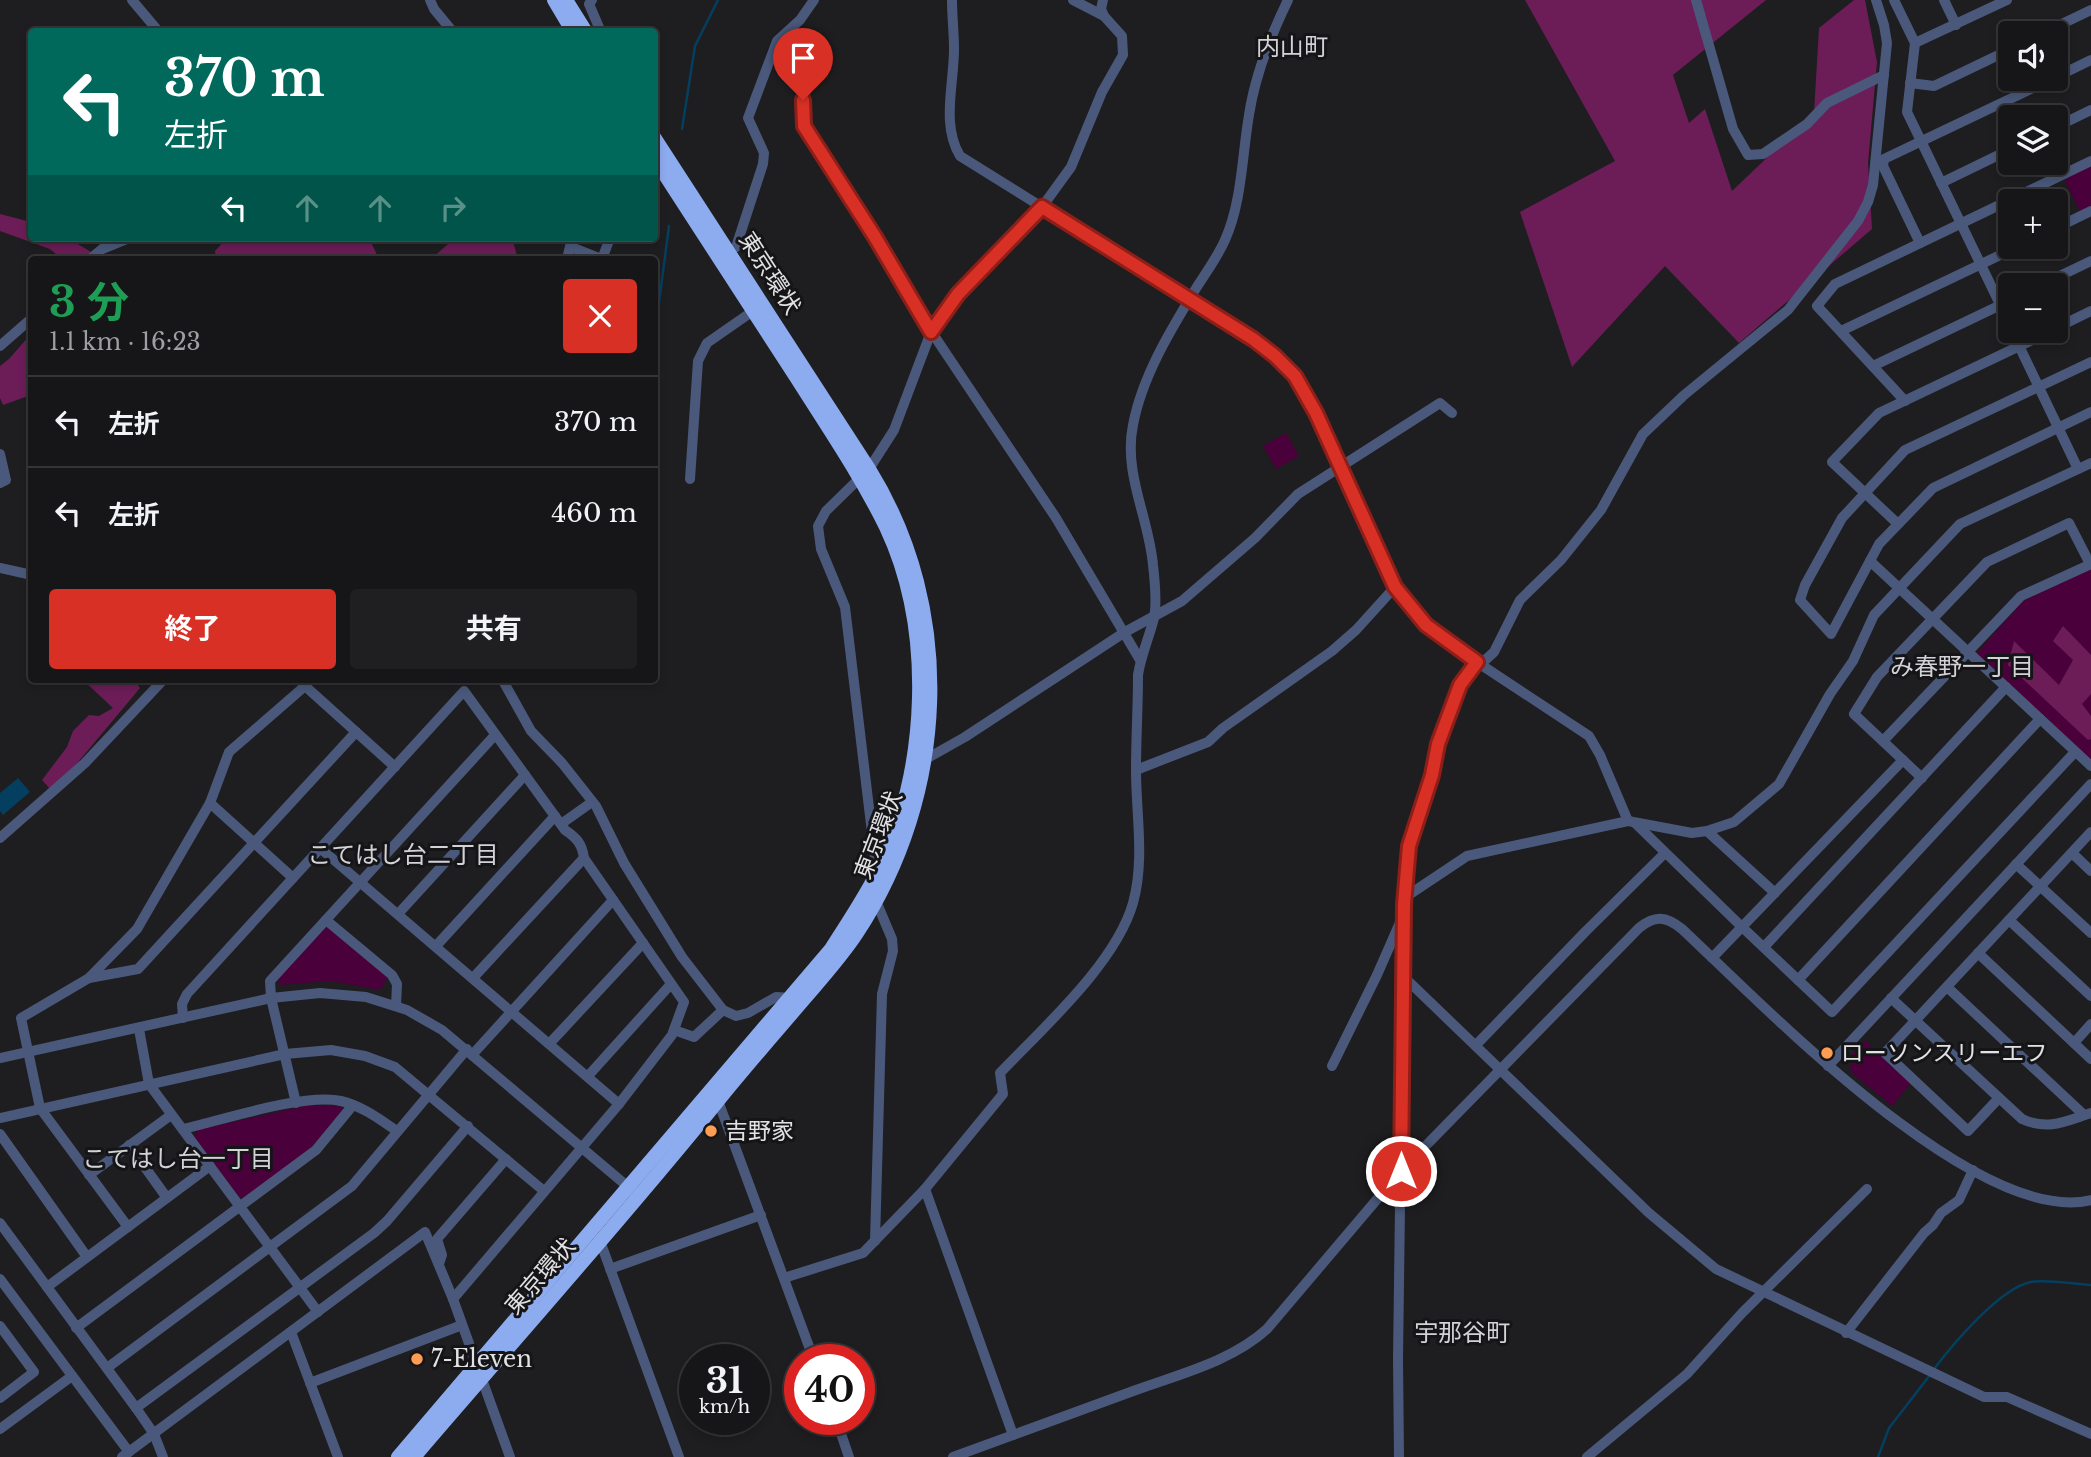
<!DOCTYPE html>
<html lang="ja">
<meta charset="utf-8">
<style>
body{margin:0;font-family:"Libre Baskerville","Noto Sans JP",serif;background:#1f1f21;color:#f1f3f6;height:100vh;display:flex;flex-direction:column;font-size:26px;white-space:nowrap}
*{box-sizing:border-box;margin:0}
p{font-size:23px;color:#9e9fa2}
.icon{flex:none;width:38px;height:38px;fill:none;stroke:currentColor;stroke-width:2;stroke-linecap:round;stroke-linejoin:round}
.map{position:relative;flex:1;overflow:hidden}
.details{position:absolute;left:28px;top:256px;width:630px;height:427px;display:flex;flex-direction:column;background:#161618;border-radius:7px;box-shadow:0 4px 10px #0003,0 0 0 2px #353537}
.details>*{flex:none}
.top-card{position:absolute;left:28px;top:28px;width:630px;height:214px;border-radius:7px;box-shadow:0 4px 10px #0003,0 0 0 2px #353537;background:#00695c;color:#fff;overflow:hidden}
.controls{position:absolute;left:1998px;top:21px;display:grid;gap:14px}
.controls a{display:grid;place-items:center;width:70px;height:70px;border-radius:7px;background:#161618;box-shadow:0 4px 10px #0003,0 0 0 2px #353537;font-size:35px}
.speed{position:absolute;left:679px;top:1344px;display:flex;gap:14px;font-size:35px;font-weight:700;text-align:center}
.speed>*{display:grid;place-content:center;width:91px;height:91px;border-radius:50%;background:#161618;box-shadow:0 4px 10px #0003,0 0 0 2px #353537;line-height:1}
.speed small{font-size:18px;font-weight:400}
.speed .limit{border:10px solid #d22;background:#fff;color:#111}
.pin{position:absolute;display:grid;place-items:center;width:60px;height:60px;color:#fff;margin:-72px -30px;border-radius:50% 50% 50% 0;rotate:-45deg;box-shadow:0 0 7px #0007}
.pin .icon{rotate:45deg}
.me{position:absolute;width:77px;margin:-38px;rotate:0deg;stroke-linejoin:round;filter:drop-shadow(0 0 5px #0008)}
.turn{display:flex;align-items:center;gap:24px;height:147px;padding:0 21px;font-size:32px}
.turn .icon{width:91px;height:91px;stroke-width:2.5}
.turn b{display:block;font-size:49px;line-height:60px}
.lanes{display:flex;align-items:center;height:66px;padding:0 21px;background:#0003;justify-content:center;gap:35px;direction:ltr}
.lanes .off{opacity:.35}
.round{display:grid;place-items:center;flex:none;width:74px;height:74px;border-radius:7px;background:#1f1f21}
.summary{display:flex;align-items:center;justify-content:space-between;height:119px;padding:0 21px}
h1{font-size:42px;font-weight:700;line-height:52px;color:#1e9e55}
.primary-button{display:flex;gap:14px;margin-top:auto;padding:14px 21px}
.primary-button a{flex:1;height:80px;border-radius:7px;background:#d93025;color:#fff;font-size:28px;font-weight:700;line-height:80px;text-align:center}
.primary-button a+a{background:#1f1f21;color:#f1f3f6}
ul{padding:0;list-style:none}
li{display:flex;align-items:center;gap:21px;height:91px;padding:0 21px;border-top:2px solid #353537}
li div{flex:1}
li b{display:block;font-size:26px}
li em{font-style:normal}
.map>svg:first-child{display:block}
</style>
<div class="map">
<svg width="2091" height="1457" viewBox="0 0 2091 1457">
<rect width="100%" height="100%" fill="#1e1d20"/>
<g fill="#4a003a">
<path d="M2091,166V207L2080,212L2064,179Z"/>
<path d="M1286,433L1299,456L1276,469L1263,446Z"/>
<path d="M2091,569V762L1976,654L2023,601Z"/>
<path d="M324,927H331L388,977L380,990L331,981L281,985L277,979Z"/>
<path d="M1865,1040L1911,1083L1892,1106L1853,1074L1850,1069L1852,1055Z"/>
<path d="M325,1105L343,1107L344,1112L312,1150L246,1199L239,1197L194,1138L197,1130L304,1106Z"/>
</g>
<g fill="#6c1d57">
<path d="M1525,0H1766L1673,75L1689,123L1705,109L1732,191L1814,113L1819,28L1854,0H1865L1877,62L1868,163L1872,229L1739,343L1665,266L1572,367L1520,212L1615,161Z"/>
<path d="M0,214L31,222L32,238H68L96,255L97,259H62L50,249L0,231Z"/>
<path d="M227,238H369L379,259H216L215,251Z"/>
<path d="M455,238H512L518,259H431Z"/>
<path d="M31,334V395L3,405L0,398V366L9,359Z"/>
<path d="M2063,626L2091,655V694L2082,704L2091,716V739L2088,740L2008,665L2014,641L2059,685L2073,660L2053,641Z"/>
<path d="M82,679H133L140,688L53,792L42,780L67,747L73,731L89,715L99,716L113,708Z"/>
</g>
<path fill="#043f5f" d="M18,778L30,792L3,815L0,811V793Z"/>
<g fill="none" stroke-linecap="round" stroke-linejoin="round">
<g stroke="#043f5f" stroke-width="2.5">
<path d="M682,129L695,46L718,0"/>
<path d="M654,341L669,226"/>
<path d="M1934,1369C1953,1344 2000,1288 2031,1282C2045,1279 2075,1284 2091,1285"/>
<path d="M1878,1457L1889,1428L1930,1375"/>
</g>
<g stroke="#4a597b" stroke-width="10">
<path d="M132,0L159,32"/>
<path d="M430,0L434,9L453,32"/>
<path d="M592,0L589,4L601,32"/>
<path d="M952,0C952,16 954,33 954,49C954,85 941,124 960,156L1253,339L1275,356L1295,376L1316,413L1395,587C1410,608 1425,625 1445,641L1589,736L1600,755L1628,821"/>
<path d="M1073,0L1104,16"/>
<path d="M1696,0L1733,129L1748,155L1763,154L1807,124L1827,103L1884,75"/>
<path d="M1894,0L1915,43L1907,112L2011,327"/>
<path d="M1944,0L1956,25"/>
<path d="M2043,33L2091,10"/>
<path d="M1915,43L2007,0"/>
<path d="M815,65L803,100L804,126L875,237L933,334L1056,518L1140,660"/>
<path d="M2056,77L2091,60"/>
<path d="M1910,83L1934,86L2011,49"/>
<path d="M2056,127L2091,110"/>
<path d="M1941,183L2011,149"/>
<path d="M2056,228L2091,211"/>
<path d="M1920,243L1883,166L1884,159L2052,79"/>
<path d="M571,247L601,259"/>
<path d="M725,255L736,247L763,164L764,153L748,118L777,41L800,20L814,0"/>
<path d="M90,259L102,249L129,238"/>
<path d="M567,259L572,238"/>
<path d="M602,259L610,238"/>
<path d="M2041,285L2091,261"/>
<path d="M2056,328L2091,311"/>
<path d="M1841,331L2017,247"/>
<path d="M2012,331L2078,469"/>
<path d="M0,346L32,318"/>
<path d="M2091,362L1905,450L1842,518L1805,585L1800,600L1831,634L1879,544L1933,488L2091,412"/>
<path d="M1873,366L2011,300"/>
<path d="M1905,401L1817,306L1835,284L2091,161"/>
<path d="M0,454L6,480L0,483"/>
<path d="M690,479L698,361L707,343L753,311"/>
<path d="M1898,524L1832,462L1879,413L2051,331"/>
<path d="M1870,561L2091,766"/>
<path d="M0,568L32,575"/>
<path d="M1481,664L1494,652L1520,600L1561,560L1601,510L1643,434L1683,396L1788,310L1858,221L1868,202L1873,185L1887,43L1884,25L1876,0"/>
<path d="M502,679L531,731L562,763L596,806L624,863L682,957L723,1010L736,1016L748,1013L776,997L791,998"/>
<path d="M1883,741L2021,596L2091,564"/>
<path d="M926,759L965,737L1125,632L1182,601L1255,538L1298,494L1440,403L1452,413"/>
<path d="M1136,770L1208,742L1223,728L1332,651L1356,630L1395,587"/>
<path d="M1922,778L1854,714L1877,677L1987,562L2069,523L2090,564"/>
<path d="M210,803L293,878"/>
<path d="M1635,823L1742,927L1832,1012L2075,752"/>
<path d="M561,824L592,802"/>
<path d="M1707,831L1775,893"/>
<path d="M0,838L85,763L164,679"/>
<path d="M320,848L619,1104"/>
<path d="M2072,853L2091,871"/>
<path d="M2016,864L2091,933"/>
<path d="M881,865L875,858L845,607L821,549L818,526L826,511L869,469L894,430L931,332L947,307L1042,207L1071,167L1102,92L1123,55L1122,36L1104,16L1101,9L1103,0"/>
<path d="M1404,898L1467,856L1628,821L1692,833L1707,831L1734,822L1779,784L1830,694L1853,661L1874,615L1960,524L2091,463"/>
<path d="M398,914L525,775"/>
<path d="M326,920L392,975L397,984L396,1006"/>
<path d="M2009,920L2091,996"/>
<path d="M436,946L555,816"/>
<path d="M1764,947L2006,687"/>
<path d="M1978,953L2091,1059"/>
<path d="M1712,958L1903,760"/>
<path d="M1403,976L1649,1213L1716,1269L1984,1397H2007L2091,1434"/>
<path d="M89,978L138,969L356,732"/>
<path d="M473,978L584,858"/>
<path d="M1798,980L2040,719"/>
<path d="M1947,987L2084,1115"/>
<path d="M1891,998L2022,1119C2048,1131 2066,1121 2091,1113"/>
<path d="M183,1018L182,1004L187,994L464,691L565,830C577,838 582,844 584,858L684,1002L672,1035L619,1104L453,1299"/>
<path d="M139,1029L149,1084L318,1312"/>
<path d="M674,1030L694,1037L723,1010"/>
<path d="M550,1043L643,943"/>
<path d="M2074,1043L2091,1024"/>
<path d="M1476,1045L1586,931L1665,853"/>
<path d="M473,1054L613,900"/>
<path d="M0,1058L271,998L320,993L366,997L407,1010L442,1030L633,1191"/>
<path d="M1332,1066L1377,975L1402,918"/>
<path d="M1828,1066L2091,784"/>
<path d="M588,1076L671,984"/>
<path d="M717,1098L814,1360"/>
<path d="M1999,1098L1968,1131L1885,1053L2091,832"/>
<path d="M296,1103L271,998L270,981L495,735"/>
<path d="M0,1118L285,1054L331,1050L365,1056L395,1067L544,1191"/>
<path d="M183,1129C222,1120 304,1093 341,1101C362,1106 379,1119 397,1131"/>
<path d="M0,1134L87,1257"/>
<path d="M129,1145L167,1198"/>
<path d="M89,1175L171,1115"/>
<path d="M925,1189L1013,1435"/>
<path d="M0,1223L136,1408L154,1434L163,1457"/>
<path d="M128,1227L40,1108L21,1018L89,978L137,929L210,803L229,752L305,686L395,767"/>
<path d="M600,1241L679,1457"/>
<path d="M875,1241L882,994L893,951L892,939L876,901"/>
<path d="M439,1264L442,1255L437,1239L506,1159"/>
<path d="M610,1269L761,1215"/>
<path d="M784,1278L863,1253L925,1189L1003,1094L1000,1073C1043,1028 1116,963 1133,903C1145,860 1136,814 1136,770C1136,739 1138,707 1138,675C1141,655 1149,638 1154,618C1157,603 1155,582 1153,565C1149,518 1123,473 1133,425C1142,377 1170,331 1195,290C1205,274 1217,258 1225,240C1242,202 1242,156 1249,115C1255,75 1270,37 1288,0"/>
<path d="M0,1279L129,1452"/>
<path d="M47,1287L210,1166"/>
<path d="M0,1326L34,1372L0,1398"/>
<path d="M76,1328L316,1150L353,1105"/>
<path d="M291,1332L338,1457"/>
<path d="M1846,1333L1924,1233L1933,1225L1941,1213L1959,1200L1973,1170"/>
<path d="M107,1368L352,1186L467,1049"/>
<path d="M310,1383L462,1325"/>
<path d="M136,1408L374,1233L387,1221L468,1126"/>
<path d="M836,1419L849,1457"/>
<path d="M0,1429L72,1376"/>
<path d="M122,1457L425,1232L453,1299L510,1457"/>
<path d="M953,1457C1014,1435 1075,1412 1136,1390C1180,1374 1232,1361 1267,1329L1401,1171L1639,928C1655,915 1666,916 1682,929C1761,1003 1977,1228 2091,1200"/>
<path d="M1399,1457L1398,1359L1403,976L1404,898L1409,846L1432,776L1438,744L1459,685L1477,662"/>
<path d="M1587,1457L1687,1374L1742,1313L1867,1189"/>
</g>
<g stroke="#8dacf0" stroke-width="14">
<path d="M554,0L573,32"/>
<path d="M566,0L586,32"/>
<path d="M398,1457L831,949C848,922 866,896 880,867C928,767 934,629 886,527C860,474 827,426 796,377C749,304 702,231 654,158"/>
<path d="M414,1457C515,1339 619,1223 717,1102C746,1066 776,1032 805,998C823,977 842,956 857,933C948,794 957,611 869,469L654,137"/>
</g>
</g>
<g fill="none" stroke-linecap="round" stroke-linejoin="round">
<g stroke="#8d1f18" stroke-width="18">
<path id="route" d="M803,100L804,126L875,237L931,332L958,294L1042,207L1253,339L1275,356L1295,376L1316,413L1395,587L1426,625L1477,662L1460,685L1438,744L1432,775L1409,846L1404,904L1401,1171"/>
</g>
<use href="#route" stroke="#d93025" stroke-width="12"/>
</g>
<g fill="#fd9d54" stroke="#151417" stroke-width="2.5">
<circle cx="1827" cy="1053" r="7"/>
<circle cx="711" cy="1131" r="7"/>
<circle cx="417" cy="1359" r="7"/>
</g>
<g text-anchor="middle" stroke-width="6" stroke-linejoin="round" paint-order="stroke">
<g font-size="23" fill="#e2e2e4" stroke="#151417">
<text transform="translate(770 273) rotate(57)" y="8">東京環状</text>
<text transform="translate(878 835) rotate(-69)" y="8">東京環状</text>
<text transform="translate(540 1276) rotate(-49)" y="8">東京環状</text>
</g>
<g font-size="23" fill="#e2e2e4" stroke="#151417" text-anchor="start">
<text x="1841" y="1061">ローソンスリーエフ</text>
<text x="725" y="1139">吉野家</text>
<text x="431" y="1367">7-Eleven</text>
</g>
<g font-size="24" fill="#d3d3d7" stroke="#151417">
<text x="1292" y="55">内山町</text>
<text x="1962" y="675">み春野一丁目</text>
<text x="403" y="863">こてはし台二丁目</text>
<text x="178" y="1167">こてはし台一丁目</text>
<text x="1462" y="1341">宇那谷町</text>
</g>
</g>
</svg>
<div class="controls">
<a><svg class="icon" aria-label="sound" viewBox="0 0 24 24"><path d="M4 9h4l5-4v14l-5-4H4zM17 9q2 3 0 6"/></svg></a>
<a><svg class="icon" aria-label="layers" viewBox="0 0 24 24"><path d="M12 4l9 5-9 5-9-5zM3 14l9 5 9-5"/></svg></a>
<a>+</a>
<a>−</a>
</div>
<div class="speed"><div>31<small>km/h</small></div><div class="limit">40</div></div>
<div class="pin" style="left:803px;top:100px;background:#d93025"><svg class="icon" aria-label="arrive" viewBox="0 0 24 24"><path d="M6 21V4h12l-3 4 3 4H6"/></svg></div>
<svg class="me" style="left:1401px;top:1171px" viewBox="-20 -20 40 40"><circle r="17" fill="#d93025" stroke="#fff" stroke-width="3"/><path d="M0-11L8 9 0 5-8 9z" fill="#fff"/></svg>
<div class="top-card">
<div class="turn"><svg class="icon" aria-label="left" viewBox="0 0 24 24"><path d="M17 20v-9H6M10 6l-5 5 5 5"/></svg><div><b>370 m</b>左折</div></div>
<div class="lanes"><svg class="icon" aria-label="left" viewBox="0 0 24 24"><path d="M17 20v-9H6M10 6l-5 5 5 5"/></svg><svg class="icon off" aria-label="ahead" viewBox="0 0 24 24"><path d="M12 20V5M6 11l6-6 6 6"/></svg><svg class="icon off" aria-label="ahead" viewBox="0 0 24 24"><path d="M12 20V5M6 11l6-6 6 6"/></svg><svg class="icon off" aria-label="right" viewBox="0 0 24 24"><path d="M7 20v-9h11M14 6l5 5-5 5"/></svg></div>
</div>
<section class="details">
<div class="summary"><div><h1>3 分</h1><p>1.1 km · 16:23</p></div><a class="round" style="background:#d93025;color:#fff"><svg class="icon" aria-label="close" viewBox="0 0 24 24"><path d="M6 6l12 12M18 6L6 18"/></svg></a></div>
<ul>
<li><svg class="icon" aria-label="left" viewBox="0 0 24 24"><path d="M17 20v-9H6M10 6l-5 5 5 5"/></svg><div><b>左折</b></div><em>370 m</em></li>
<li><svg class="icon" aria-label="left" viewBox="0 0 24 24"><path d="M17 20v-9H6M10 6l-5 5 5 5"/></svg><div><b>左折</b></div><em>460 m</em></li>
</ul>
<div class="primary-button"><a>終了</a><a>共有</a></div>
</section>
</div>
